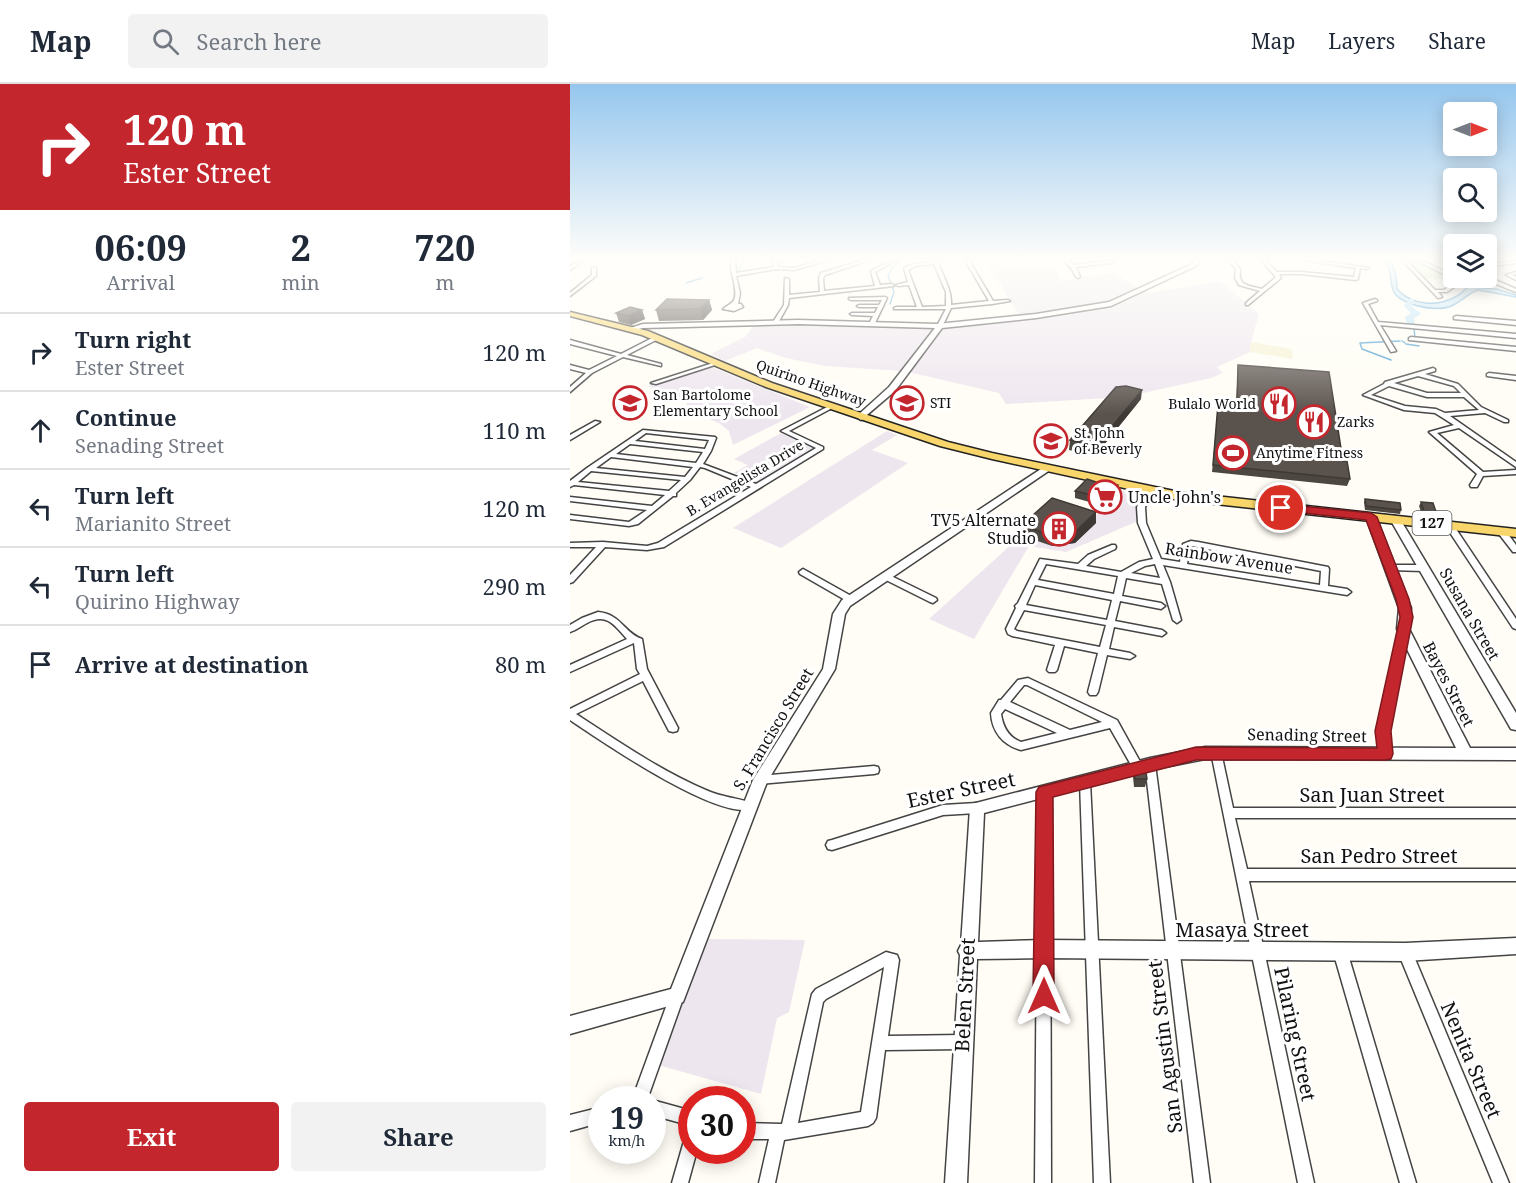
<!DOCTYPE html>
<style>
body{margin:0;font-family:"Noto Serif",serif;background:#f2f2f3;color:#1f2937;height:100vh;display:flex;flex-direction:column;font-size:22px;white-space:nowrap}
*{box-sizing:border-box;margin:0}
p{font-size:20px;color:#747a83}
.icon{flex:none;width:33px;height:33px;fill:none;stroke:currentColor;stroke-width:2;stroke-linecap:round;stroke-linejoin:round}
.map{position:relative;flex:1;overflow:hidden}
.panel{display:flex;flex-direction:column;background:#fff;width:570px}
.panel>*{flex:none}
.guide{background:#c4262e;color:#fff;overflow:hidden}
.needle{width:39px;rotate:90deg}
.controls{position:absolute;left:873px;top:18px;display:grid;gap:12px}
.controls a{display:grid;place-items:center;width:54px;height:54px;border-radius:6px;background:#fff;box-shadow:0 3px 15px #0003;font-size:30px}
.speed{position:absolute;left:18px;top:1002px;display:flex;gap:12px;font-size:30px;font-weight:700;text-align:center}
.speed>*{display:grid;place-content:center;width:78px;height:78px;border-radius:50%;background:#fff;box-shadow:0 3px 15px #0003;line-height:1}
.speed small{font-size:15px;font-weight:400}
.speed .limit{border:9px solid #d22;background:#fff;color:#111}
.pin{position:absolute;display:grid;place-items:center;width:51px;height:51px;color:#fff;margin:-26px;border:3px solid #fff;border-radius:50%;box-shadow:0 2px 6px #0007}
.me{position:absolute;width:66px;margin:-33px;rotate:0deg;stroke-linejoin:round;filter:drop-shadow(0 0 4px #0008)}
.turn{display:flex;align-items:center;gap:21px;height:126px;padding:0 24px;font-size:27px}
.turn .icon{width:78px;height:78px;stroke-width:2.5}
.turn b{display:block;font-size:42px;line-height:51px}
.eta{display:flex;justify-content:space-evenly;align-items:center;height:102px;text-align:center}
.eta b{font-size:36px;font-weight:700;line-height:42px}
.button{display:flex;gap:12px;margin-top:auto;padding:12px 24px}
.button a{flex:1;height:69px;border-radius:6px;background:#c4262e;color:#fff;font-size:24px;font-weight:700;line-height:69px;text-align:center}
.button a+a{background:#f2f2f3;color:#1f2937}
ul{padding:0;list-style:none}
li{display:flex;align-items:center;gap:18px;height:78px;padding:0 24px;border-top:2px solid #e0e1e3}
li div{flex:1}
li b{display:block;font-size:22px}
li em{font-style:normal}
header{display:flex;align-items:center;gap:36px;box-sizing:border-box;height:84px;padding:0 30px;background:#fff;border-bottom:2px solid #e0e1e3}
header strong{font-size:28px}
nav{display:flex;gap:33px;margin-inline-start:auto;font-size:21px}
.search{width:420px;height:54px;background:#f2f2f3;display:flex;align-items:center;gap:15px;box-sizing:border-box;padding:0 21px;border-radius:6px;color:#747a83;font-size:22px}
main{display:flex;flex:1;min-height:0}
.map>svg:first-child{display:block}
</style>
<header>
<strong>Map</strong>
<div class="search"><svg class="icon" aria-label="search" viewBox="0 0 24 24"><circle cx="10" cy="10" r="6"/><path d="M15 15l6 6"/></svg>Search here</div>
<nav><a>Map</a><a>Layers</a><a>Share</a></nav>
</header>
<main>
<section class="panel">
<div class="guide">
<div class="turn"><svg class="icon" aria-label="right" viewBox="0 0 24 24"><path d="M7 20v-9h11M14 6l5 5-5 5"/></svg><div><b>120 m</b>Ester Street</div></div>
</div>
<div class="eta">
<div><b>06:09</b><p>Arrival</p></div>
<div><b>2</b><p>min</p></div>
<div><b>720</b><p>m</p></div>
</div>
<ul>
<li><svg class="icon" aria-label="right" viewBox="0 0 24 24"><path d="M7 20v-9h11M14 6l5 5-5 5"/></svg><div><b>Turn right</b><p>Ester Street</p></div><em>120 m</em></li>
<li><svg class="icon" aria-label="ahead" viewBox="0 0 24 24"><path d="M12 20V5M6 11l6-6 6 6"/></svg><div><b>Continue</b><p>Senading Street</p></div><em>110 m</em></li>
<li><svg class="icon" aria-label="left" viewBox="0 0 24 24"><path d="M17 20v-9H6M10 6l-5 5 5 5"/></svg><div><b>Turn left</b><p>Marianito Street</p></div><em>120 m</em></li>
<li><svg class="icon" aria-label="left" viewBox="0 0 24 24"><path d="M17 20v-9H6M10 6l-5 5 5 5"/></svg><div><b>Turn left</b><p>Quirino Highway</p></div><em>290 m</em></li>
<li><svg class="icon" aria-label="arrive" viewBox="0 0 24 24"><path d="M6 21V4h12l-3 4 3 4H6"/></svg><div><b>Arrive at destination</b></div><em>80 m</em></li>
</ul>
<div class="button"><a>Exit</a><a>Share</a></div>
</section>
<div class="map">
<svg width="946" height="1099" viewBox="0 0 946 1099">
<rect width="100%" height="100%" fill="#fffdf5"/>
<g fill="#eee6ef">
<path d="M415,176H481L491,197L543,189L569,205L539,219L450,232Z"/>
<path d="M650,197L689,230L681,258L680,268L647,283L653,289L641,294L555,313L436,320L429,309L338,288L370,242L526,225L542,221L572,207L579,209Z"/>
<path d="M224,239L366,243L332,287L255,282L216,274L187,264L155,277L141,270L175,253L185,240Z"/>
<path d="M139,282L240,323L163,361L159,347L149,339L122,328L114,316L78,302Z"/>
<path d="M317,347L327,351L302,366L338,379L211,464L163,444Z"/>
<path d="M211,349L246,365L189,400L164,389L178,381L164,375Z"/>
<path d="M550,406L576,411L567,424L568,437L496,468L459,462L404,555L359,535L483,423L523,434Z"/>
<path d="M139,855L235,856L219,928L207,934L191,1010L88,981Z"/>
</g>
<path fill="#f6f3d4" d="M681,258L722,265L723,275L680,268Z"/>
<path fill="#d5ebbd" d="M836,176H846L884,195H854Z"/>
<path fill="#b9e0f7" stroke="#3f96cf" stroke-width="1.5" d="M813,176H819C827,186 826,193 827,205C842,222 868,223 887,212C891,210 894,206 898,203L927,205L946,211V213L908,206C898,209 890,219 879,223C864,227 830,222 823,206C818,193 824,187 813,176Z"/>
<g fill="none" stroke-linecap="round" stroke-linejoin="round">
<g stroke="#3f96cf" stroke-width="1.5">
<path d="M493,176L500,186"/>
<path d="M168,188L174,176"/>
<path d="M116,199L132,194"/>
<path d="M320,220L324,208L318,192L322,184L331,176"/>
<path d="M844,244L845,254"/>
<path d="M832,257L835,259"/>
<path d="M836,260L849,262"/>
<path d="M821,276L792,265L790,259L830,257"/>
</g>
<path fill="#b9e0f7" fill-rule="evenodd" d="M839,215H845L842,222L851,230L844,234L845,240L841,243L837,240L835,233L841,229L834,222Z"/>
<g stroke="#444" stroke-width="3">
<g id="minor">
<path d="M9,176H14L0,186V183Z"/>
<path d="M161,176H165L166,189L204,183L203,178L216,176L207,180L208,183L224,184L253,176H259L224,186L206,185L166,192L170,209L168,220H171L173,223L164,227L153,225C156,222 162,220 164,216C169,206 159,188 161,176Z"/>
<path d="M294,176H300L255,191L253,194L254,207L305,202L301,187L322,176H327L305,188L310,201L322,200L324,202L219,214L218,221L208,239H204L203,238L214,221L215,194L219,195V211L250,208L249,194L251,189Z"/>
<path d="M363,176H367C372,191 382,205 381,221L419,217L395,176H399L423,217L438,216L440,217L422,220L381,224L372,243L370,244L367,242L376,225H324V224L326,223H347L339,201L328,202L326,201L338,198L334,184L344,180L364,178ZM364,180L376,208V222L352,223L338,186L345,182Z"/>
<path d="M493,176H498L504,181L545,176L541,179L506,183L510,193L508,194L506,193L501,183Z"/>
<path d="M658,176H662L670,185C668,203 678,201 692,205L706,193L691,176H695L707,188H731L784,193L786,184L733,176H744L799,184L797,185L790,184L788,195L786,196L731,190H709L711,194L678,221H676V219L690,207L669,201L665,194L666,185Z"/>
<path d="M832,176H836L865,206H874L887,197L846,176H851L884,192V194L893,197H921L919,195H923L946,205V208L926,200L890,199L877,208H868L872,213L868,214Z"/>
<path d="M875,176L884,177V180L875,177Z"/>
<path d="M946,177V179L916,183V181Z"/>
<path d="M22,183L26,184V192L0,212V209L22,191Z"/>
<path d="M946,188V190L942,191L946,193V196L936,191Z"/>
<path d="M315,213L317,214L304,241L299,240L303,232L282,231L280,230L282,229H305L308,223H289L287,222L289,221H309L312,216H281L279,215V214Z"/>
<path d="M805,215L807,216V217L798,220L808,238L946,250V254L810,241L826,267L821,268L793,219Z"/>
<path d="M886,232L946,237V241L884,235V233Z"/>
<path d="M86,252L89,254L88,255L57,271L91,280V282L53,273L22,289L0,308V303L16,289L0,285V281L19,286L47,272L0,260V256L51,270Z"/>
<path d="M841,253L946,263V267L839,256V254Z"/>
<path d="M143,279L148,280L86,300L81,299Z"/>
<path d="M863,284L865,285V287L855,290L888,300L911,323L938,336V338H934L915,329L880,332L946,378V383L889,344L867,349L913,388L946,386V390L913,392L907,403H901L900,401L907,390L859,348L884,341L865,329L834,326L793,311L814,300L815,298ZM848,292L884,302L891,309H857L824,299ZM819,302L857,313H894L909,326L875,329L866,325L835,322L801,311Z"/>
<path d="M919,289L946,292V296L917,292V290Z"/>
<path d="M259,322L264,323L219,347L253,363V365L94,463L77,466L35,463L3,498L0,499V491L26,463H0V459L33,458L77,462L88,459L181,403L135,384L130,383L120,396L106,409V412H103L68,440L59,442L0,435V431L59,438L77,426L0,417V413L82,422L95,411L4,401L0,403V397L17,384L73,346L145,353L146,354L141,367L133,380L186,400L246,364L211,347ZM76,349L139,356L135,365L65,357ZM60,360L133,368L126,379L46,370ZM41,373L123,383L115,393L26,384ZM21,387L111,396L99,407L8,398Z"/>
<path d="M25,337L30,338L0,356V351Z"/>
<path d="M578,405H584L585,407L575,423L576,439L591,475L610,478L613,460L621,457L628,458L758,483L759,485L758,502L777,505L781,508L777,511L593,481L600,498L611,536L607,539L603,536L592,500L556,494L552,512L591,519L595,522L591,525L550,517L545,537L592,546L596,549L592,552L544,543L539,565L560,569L565,572L560,575L537,571L528,608L526,611H520L518,608L528,569L494,562L487,586L485,588H479L477,586L485,561L442,552L438,550L436,545L446,524L445,522L448,519L470,475L508,480L518,471L542,461H545L546,463L545,465L524,475L516,482L551,488L569,478L583,475L568,439L567,423ZM622,462L751,487L750,501L617,480L620,463ZM476,480L548,492L544,510L468,496ZM585,480L590,494L561,489L575,482ZM465,501L542,516L537,536L456,521ZM454,526L536,541L530,563L447,547L444,545Z"/>
<path d="M876,439H882L946,535V545L943,544L875,441Z"/>
<path d="M929,446H935L946,461V468H943L929,450L928,448Z"/>
<path d="M821,481H854L858,484L854,487L818,486L817,484Z"/>
<path d="M233,485L283,513L284,515L280,518L277,517L230,490L229,488Z"/>
<path d="M315,489L366,514L367,516L363,519L360,518L312,494L311,492L312,490Z"/>
<path d="M28,528C51,530 54,549 72,555L77,585L108,644L107,647L103,648L99,647L73,597L6,630C49,658 91,687 138,707C152,713 167,714 182,719L184,722L182,725C146,736 33,658 0,636V625L70,590L67,585L64,559L0,588V581L57,555C45,542 37,528 17,539C11,542 6,546 0,548V541L12,534Z"/>
<path d="M833,542L837,545L818,647L820,670L819,673L815,674L811,673L810,670L808,647L829,545Z"/>
<path d="M458,594L547,636L573,683L572,686L568,687L564,686L540,644L451,666C433,661 422,648 421,629L429,616H431L448,596ZM454,601H457L532,638L500,646L440,618ZM435,625L487,649L451,658C438,653 433,643 431,630Z"/>
<path d="M646,664L650,665L651,668L663,724H946V734H665L677,785H946V797H679L744,1099H728L641,668L642,665Z"/>
<path d="M580,676L584,677L585,680L640,1099H624L575,680L576,677Z"/>
<path d="M304,682L308,683L309,686L308,689L304,690L190,700L186,699L185,696L186,693L190,692Z"/>
<path d="M515,694L519,695L520,698L540,1099H524L510,698L511,695Z"/>
<path d="M474,703L478,705L480,708L481,1099H465L468,708L470,705Z"/>
<path d="M407,719L411,721L413,724L411,727L407,729L373,731L262,766L258,765L256,761L258,757L262,756L373,721Z"/>
<path d="M770,861L775,862L777,867L846,1099H830L763,867L765,862Z"/>
<path d="M835,862L840,863L939,1099H923L828,868L830,863Z"/>
<path d="M316,868L327,871L329,876L318,952L393,951L398,953L400,958L398,963L393,965L315,966L306,1034L303,1039L298,1042L214,1056L205,1099H189L199,1055H172V1039L212,1040L242,910L246,905ZM314,883L291,1028L228,1039L253,918L256,915Z"/>
<path d="M107,905L112,907L114,912L77,1016H62L100,912L102,907Z"/>
<path d="M82,1016L122,1027V1042L82,1031Z"/>
<path d="M32,1023V1038L0,1047V1031Z"/>
<path d="M122,1050V1066H127L118,1099H102L114,1057L117,1052Z"/>
</g>
</g>
<g stroke="#444" stroke-width="3">
<g id="tertiary">
<path d="M624,176H630L626,182L541,222L466,234L372,244L325,307L291,336L287,333L288,331L319,303L365,244L228,240L73,244L60,247L57,245L73,240L228,236L367,240L466,230L539,218L622,180Z"/>
<path d="M477,381L480,382V386L280,522L275,530L265,585L197,698L113,918L0,950V932L101,905L183,696L253,585L263,530L272,516Z"/>
<path d="M801,430L806,433L841,524L839,545L900,664H946V676L635,675L580,686L414,729L408,858L474,856L835,859L946,854V870L835,877L474,874L407,875L397,1099H375L390,871L388,867L391,861L400,724L402,720L580,674L635,663L886,664L827,545L829,524L796,433Z"/>
<path d="M825,432L830,435L946,629V646L941,645L820,435Z"/>
</g>
</g>
<g stroke="#222" stroke-width="3">
<path id="primary" d="M0,228L78,247L202,299L378,358L422,369L609,408L946,445V453L609,416L422,375L370,362L196,303L72,251L0,232Z"/>
</g>
<use href="#minor" fill="#fff" fill-rule="evenodd"/>
<use href="#tertiary" fill="#fff" fill-rule="evenodd"/>
<use href="#primary" fill="#f9d66b" fill-rule="evenodd"/>
</g>
<g fill="#4d4742">
<path d="M139,216L142,226L133,236L89,237L86,226Z"/>
<path d="M72,226L75,235L61,241L49,238L46,229Z"/>
<path d="M668,281L773,377L780,395L777,402L642,388L648,320H666Z"/>
<path d="M571,315L525,372L499,366L500,356Z"/>
<path d="M535,401H548L547,408L534,422L505,414V407Z"/>
<path d="M795,415L831,426L830,430L795,426L794,418Z"/>
<path d="M851,418L866,428L864,432L852,431L849,422Z"/>
<path d="M526,428V439L505,459L482,462L453,452L452,441Z"/>
<path d="M564,685L577,695L575,703H564L563,693Z"/>
</g>
<g fill="#3f3936">
<path d="M139,216L142,226L133,236L130,225Z"/>
<path d="M72,226L75,235L61,241L58,232Z"/>
<path d="M572,306L571,315L525,372L526,362Z"/>
<path d="M548,401L547,408L534,422V414Z"/>
<path d="M526,428V439L505,459L482,462V452Z"/>
</g>
<g fill="#5a524d" stroke="#3f3936" stroke-width="1.5">
<path d="M97,215L139,216L130,225L86,226Z"/>
<path d="M60,223L72,226L58,232L46,229Z"/>
<path d="M668,281L759,288L773,377H777L780,395L643,381L648,320H667Z"/>
<path d="M556,302L572,306L526,362L500,356L546,303Z"/>
<path d="M517,395L535,401L538,398L548,401L534,414L505,407Z"/>
<path d="M482,414L526,428L505,448L482,452L452,441Z"/>
<path d="M795,415L830,419L831,426L796,422Z"/>
<path d="M851,418L863,419L866,428L854,427Z"/>
<path d="M575,682L577,695H565L564,685Z"/>
</g>
<linearGradient id="sky" x2="0" y2="1"><stop stop-color="#95c6ee"/><stop offset="0.53" stop-color="#fffefa"/><stop offset="1" stop-color="#fffefa" stop-opacity="0"/></linearGradient>
<rect width="946" height="330" fill="url(#sky)"/>
<path fill="#c4262e" stroke="#7f191e" stroke-width="1.5" d="M711,420L801,429L807,433L839,515L843,533L821,647L823,670L821,675L815,676H626L483,713L484,912L481,919L474,922L466,919L463,912L466,708L469,703L626,663L807,664L805,647L830,533L826,515L796,436L707,426V421Z"/>
<defs>
<g id="school-ring" transform="scale(1.725)"><circle r="9.5" fill="#fff" stroke="#c4262e" stroke-width="1.5"/><path d="M0-5L7-2L0 1L-7-2ZM-4 1L0 2.5L4 1V4Q0 6-4 4Z" fill="#c4262e"/></g>
<g id="university-ring" transform="scale(1.725)"><circle r="9.5" fill="#fff" stroke="#c4262e" stroke-width="1.5"/><path d="M0-5L7-2L0 1L-7-2ZM-4 1L0 2.5L4 1V4Q0 6-4 4Z" fill="#c4262e"/></g>
<g id="restaurant-ring" transform="scale(1.725)"><circle r="9.5" fill="#fff" stroke="#c4262e" stroke-width="1.5"/><path d="M-5-6h1v4h1v-4h1v4h1v-4h1v5L-1.5 .5V6h-2V.5L-5-1ZM5-6V6H3V1.5H1.5Q1.5-4 5-6Z" fill="#c4262e"/></g>
<g id="stadium-ring" transform="scale(1.725)"><circle r="9.5" fill="#fff" stroke="#c4262e" stroke-width="1.5"/><path d="M0-5a6.5 5 0 1 0 0 10a6.5 5 0 1 0 0-10ZM-3.5-1.8h7v3.6h-7Z" fill="#c4262e"/></g>
<g id="supermarket-ring" transform="scale(1.725)"><circle r="9.5" fill="#fff" stroke="#c4262e" stroke-width="1.5"/><path d="M-6-5.5h2.5l.6 2H6L4.5 2H-2.5L-4.4-4H-6ZM-1.5 3.2a1.3 1.3 0 1 0 .1 0ZM3 3.2a1.3 1.3 0 1 0 .1 0Z" fill="#c4262e"/></g>
<g id="building-ring" transform="scale(1.725)"><circle r="9.5" fill="#fff" stroke="#c4262e" stroke-width="1.5"/><path d="M-4-6H4V6H1V3H-1V6H-4ZM-2.5-4.3h1.7v1.8h-1.7ZM.8-4.3h1.7v1.8H.8ZM-2.5-1h1.7V.8h-1.7ZM.8-1h1.7V.8H.8Z" fill="#c4262e"/></g>
</defs>
<g fill-rule="evenodd">
<use href="#school-ring" x="60" y="319"/>
<use href="#university-ring" x="337" y="319"/>
<use href="#restaurant-ring" x="709" y="320"/>
<use href="#restaurant-ring" x="744" y="338"/>
<use href="#school-ring" x="481" y="357"/>
<use href="#stadium-ring" x="663" y="369"/>
<use href="#supermarket-ring" x="535" y="413"/>
<use href="#building-ring" x="489" y="445"/>
</g>
<g text-anchor="middle" stroke-width="6" stroke-linejoin="round" paint-order="stroke">
<g font-size="14" fill="#111" stroke="#fff">
<text transform="translate(241 299) rotate(19)" y="5">Quirino Highway</text>
<text transform="translate(175 394) rotate(-31)" y="5">B. Evangelista Drive</text>
</g>
<g font-size="14" fill="#111" stroke="#fff" text-anchor="start">
<text x="83" y="316">San Bartolome<tspan x="83" dy="16">Elementary School</tspan></text>
<text x="360" y="324">STI</text>
<text x="686" y="325" text-anchor="end">Bulalo World</text>
<text x="767" y="343">Zarks</text>
<text x="504" y="354">St. John<tspan x="504" dy="16">of Beverly</tspan></text>
<text x="686" y="374">Anytime Fitness</text>
</g>
<rect fill="#fff" stroke="#585858" stroke-width="1.5" x="842.5" y="427" width="39" height="24" rx="4.5"/>
<g font-size="15" font-weight="bold" fill="#111">
<text x="862" y="444">127</text>
</g>
<g font-size="16" fill="#111" stroke="#fff" text-anchor="start">
<text x="558" y="419">Uncle John's</text>
<text x="466" y="442" text-anchor="end">TV5 Alternate<tspan x="466" dy="18">Studio</tspan></text>
</g>
<g font-size="16" fill="#111" stroke="#fff">
<text transform="translate(659 474) rotate(9)" y="6">Rainbow Avenue</text>
<text transform="translate(900 530) rotate(60)" y="6">Susana Street</text>
<text transform="translate(879 600) rotate(63)" y="6">Bayes Street</text>
<text transform="translate(203 645) rotate(-59)" y="6">S. Francisco Street</text>
<text transform="translate(737 651) rotate(1)" y="6">Senading Street</text>
</g>
<g font-size="20" fill="#111" stroke="#fff">
<text transform="translate(391 706) rotate(-12)" y="7">Ester Street</text>
<text x="802" y="718">San Juan Street</text>
<text x="809" y="779">San Pedro Street</text>
<text x="672" y="853">Masaya Street</text>
<text transform="translate(395 911) rotate(-87)" y="7">Belen Street</text>
<text transform="translate(725 950) rotate(78)" y="7">Pilaring Street</text>
<text transform="translate(595 963) rotate(-97)" y="7">San Agustin Street</text>
<text transform="translate(901 976) rotate(67)" y="7">Nenita Street</text>
</g>
</g>
</svg>
<div class="controls">
<a><svg class="needle" viewBox="-14 -14 28 28"><path d="M0-13l5 13h-10z" fill="#e53935"/><path d="M0 13l5-13h-10z" fill="#747a83"/></svg></a>
<a><svg class="icon" aria-label="search" viewBox="0 0 24 24"><circle cx="10" cy="10" r="6"/><path d="M15 15l6 6"/></svg></a>
<a><svg class="icon" aria-label="layers" viewBox="0 0 24 24"><path d="M12 4l9 5-9 5-9-5zM3 14l9 5 9-5"/></svg></a>
</div>
<div class="speed"><div>19<small>km/h</small></div><div class="limit">30</div></div>
<div class="pin" style="left:711px;top:424px;background:#d93025"><svg class="icon" aria-label="arrive" viewBox="0 0 24 24"><path d="M6 21V4h12l-3 4 3 4H6"/></svg></div>
<svg class="me" style="left:474px;top:912px" viewBox="-20 -20 40 40"><path d="M0-17L14 15 0 8-14 15z" fill="#c4262e" stroke="#fff" stroke-width="4"/></svg>
</div>
</main>
